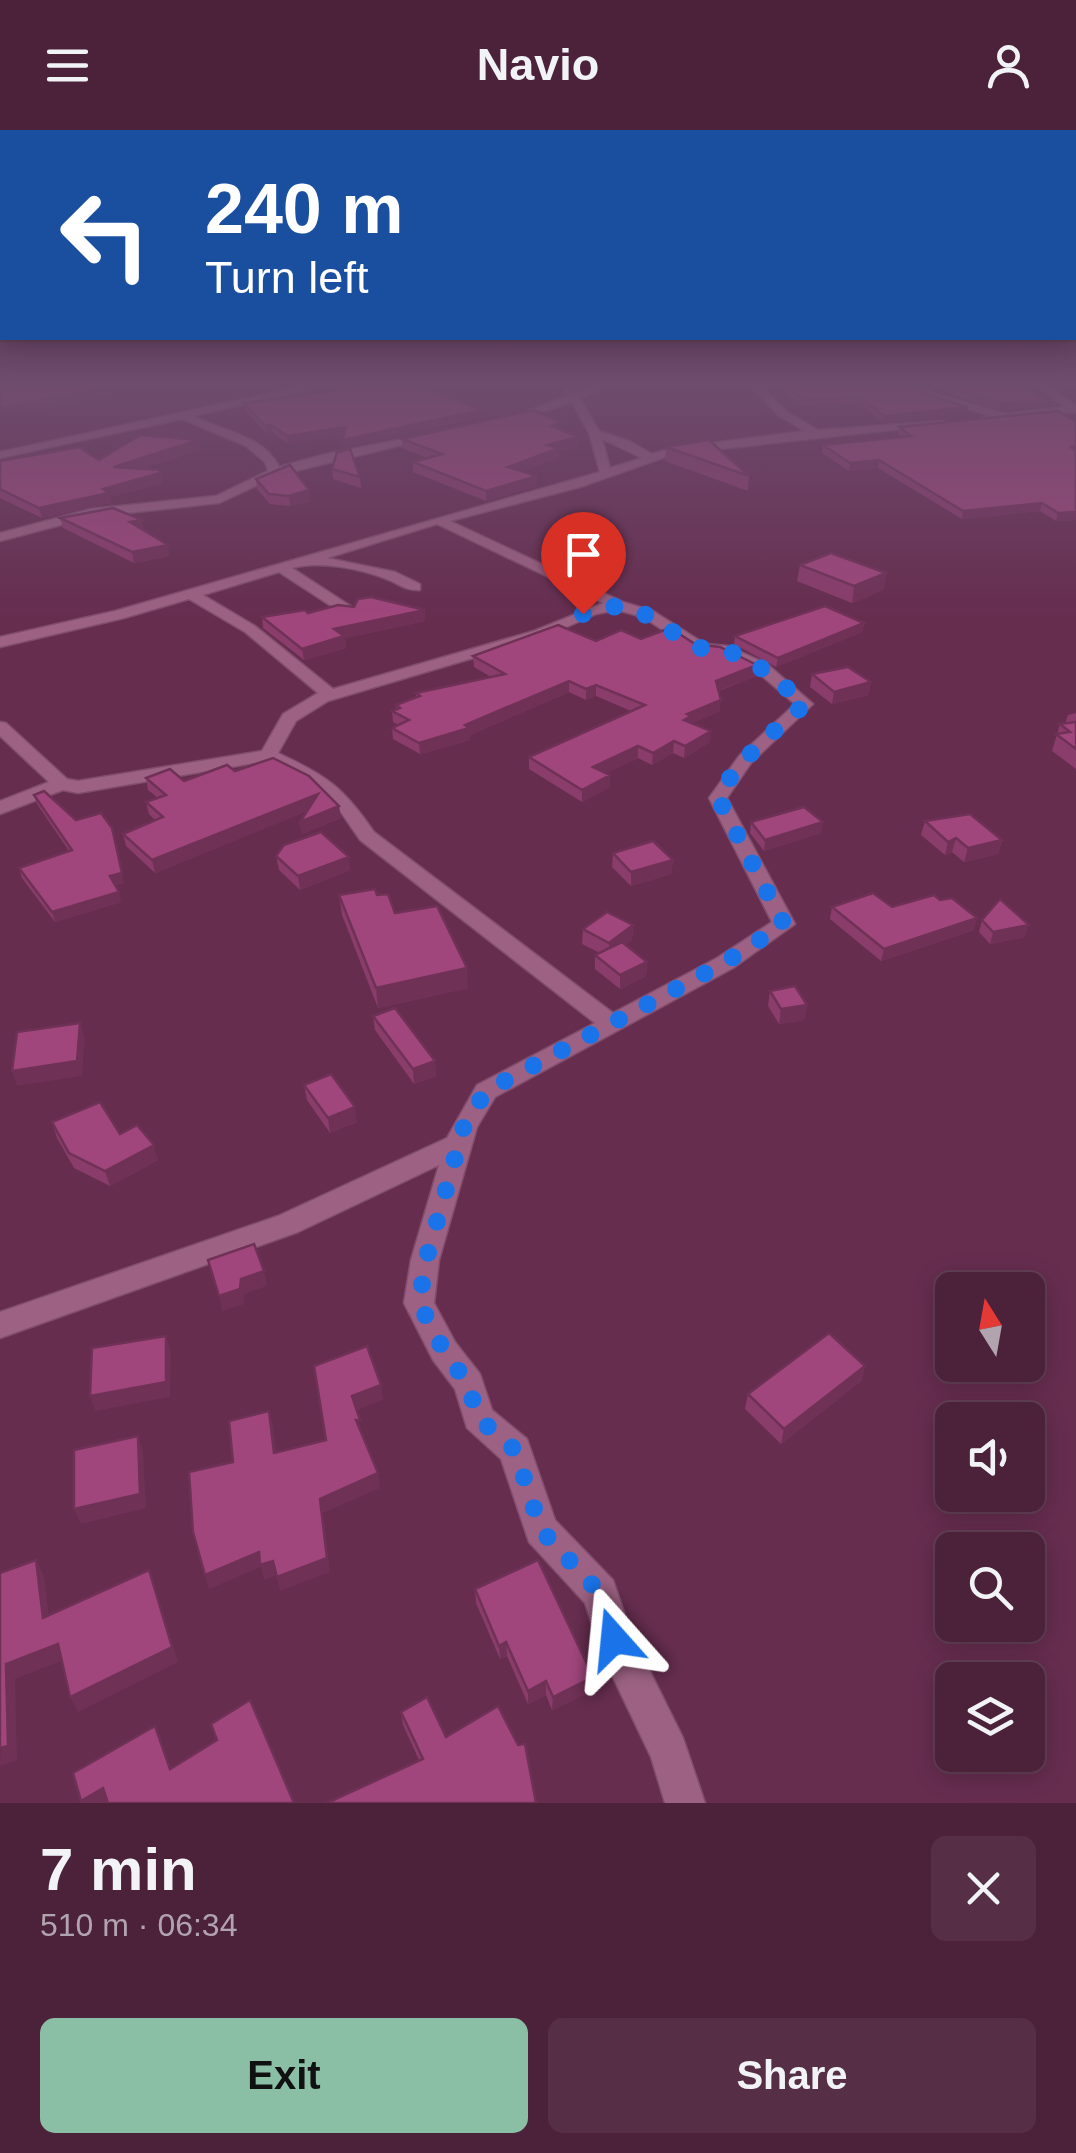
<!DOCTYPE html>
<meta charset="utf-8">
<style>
body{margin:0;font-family:Arial,sans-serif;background:#562f46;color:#f1f3f6;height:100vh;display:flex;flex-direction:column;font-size:38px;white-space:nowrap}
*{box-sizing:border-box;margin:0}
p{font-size:32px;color:#b2a4af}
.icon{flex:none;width:55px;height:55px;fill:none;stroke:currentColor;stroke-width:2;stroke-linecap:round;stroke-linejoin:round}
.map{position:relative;height:1673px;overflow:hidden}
.sheet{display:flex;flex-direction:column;background:#4c223b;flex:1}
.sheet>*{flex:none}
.top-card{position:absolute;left:0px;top:0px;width:1078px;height:210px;box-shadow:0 5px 25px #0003,0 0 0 2px #633f55;background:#1a4fa0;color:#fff;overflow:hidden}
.needle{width:65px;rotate:349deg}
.tools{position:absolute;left:935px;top:1142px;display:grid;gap:20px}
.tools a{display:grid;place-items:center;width:110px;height:110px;border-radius:15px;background:#4c223b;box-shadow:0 5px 25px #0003,0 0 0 2px #633f55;font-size:50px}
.pin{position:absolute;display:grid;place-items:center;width:85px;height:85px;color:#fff;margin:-102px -42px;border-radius:50% 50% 50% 0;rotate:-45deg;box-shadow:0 0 10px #0007}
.pin .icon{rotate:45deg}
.me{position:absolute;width:110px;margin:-55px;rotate:342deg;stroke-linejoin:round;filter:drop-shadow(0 0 8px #0008)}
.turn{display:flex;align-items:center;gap:35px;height:210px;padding:0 40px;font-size:45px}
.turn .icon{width:130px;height:130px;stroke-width:2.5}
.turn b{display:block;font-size:70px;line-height:85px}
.round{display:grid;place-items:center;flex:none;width:105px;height:105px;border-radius:15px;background:#562f46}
.summary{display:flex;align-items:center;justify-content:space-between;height:170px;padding:0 40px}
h1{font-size:60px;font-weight:800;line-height:75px}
.cta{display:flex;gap:20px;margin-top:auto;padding:20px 40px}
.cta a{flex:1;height:115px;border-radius:15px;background:#8abfa5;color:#111;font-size:40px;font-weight:800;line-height:115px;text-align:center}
.cta a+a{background:#562f46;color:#f1f3f6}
header{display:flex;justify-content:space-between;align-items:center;height:130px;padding:0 40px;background:#4c223b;font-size:45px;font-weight:800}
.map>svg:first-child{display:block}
</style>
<header><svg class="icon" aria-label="menu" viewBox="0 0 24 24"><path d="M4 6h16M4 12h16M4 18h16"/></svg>Navio<svg class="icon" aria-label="person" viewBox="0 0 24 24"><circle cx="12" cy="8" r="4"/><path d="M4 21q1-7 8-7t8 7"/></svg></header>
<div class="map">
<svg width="1076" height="1673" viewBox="0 0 1076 1673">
<rect width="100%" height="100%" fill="#662d4f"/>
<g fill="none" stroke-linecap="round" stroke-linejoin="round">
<g stroke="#814d6c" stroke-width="3">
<g id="minor">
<path d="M312,254H332L193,286C223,301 263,305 279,337L326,324L433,303L439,306L279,345L219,373L91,387L0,411V403L91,379L216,366L268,341L265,332L246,316L182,289L0,328V322Z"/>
<path d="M567,254L577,263L597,254H611L580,269L599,301L629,311L652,324L672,318L805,301L779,286L750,254H810L765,259L787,282L818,300L943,291L948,294L674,324L580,357L450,391L623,472L653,481L705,514L728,516L767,534L813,574L751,633L727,668L795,794L733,838L495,967L477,997L439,1130L434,1173L455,1212L480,1244L492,1280L527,1309L555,1390L613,1450L631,1503L683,1608L705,1673H665L651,1627L601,1522L585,1473L529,1412L501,1329L467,1298L455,1259L433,1230L404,1173L411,1130L439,1035L298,1102L0,1208V1182L278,1086L447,1008L477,955L595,893L360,710L338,678L310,652L266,631L78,663L63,660L0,684V671L49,652L0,606V592L6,593L67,649L78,651L262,621L283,584L318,563L245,502L189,469L124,488L0,517V507L115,481L600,342L589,303L572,272L512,292L503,290L568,266L563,257ZM602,309L642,328L610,338ZM437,394L603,473L534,501L333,559L255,496L203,465L279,442L345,485H355V479L292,438C320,430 362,439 389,450C400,455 408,461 420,460V454L395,442L327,428ZM617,480L643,487L696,522L720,524L755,540L795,574L739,626L709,668L772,792L717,828L613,883L374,702C343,657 327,646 278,623L296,591L328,571L544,507L596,484Z"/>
<path d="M908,254H921L937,264L1006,284L1064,277L1035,254H1047L1076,276V282L985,292L980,289L989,285L929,268Z"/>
</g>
</g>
<use href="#minor" fill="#9d6283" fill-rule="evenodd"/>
</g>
<g fill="#8a3c6b">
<path d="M329,254L437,263L482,280V287L343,317L344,304L288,314L272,302L266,303L245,280L244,273L331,261L329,260Z"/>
<path d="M921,254H1018L1046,276L1000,280Z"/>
<path d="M785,255L928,265L968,277L967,283L883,292L859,274L802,276L785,261Z"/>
<path d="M1076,292V390L1056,391L1040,381L962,389L878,338L849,341L822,323L823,315L902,307L898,304L899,297Z"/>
<path d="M561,300L578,316L559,321V328L522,341L537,356L486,371L413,342V332L428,328L402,318V309Z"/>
<path d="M198,310L200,320L142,339L160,340L162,353L110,367L111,373L42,388L0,368V331L99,330Z"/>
<path d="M666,317L749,346L748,361L665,331Z"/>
<path d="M332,339L360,347L361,358L333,349Z"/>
<path d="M256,349L310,371L290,376L270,374L257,359Z"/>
<path d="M60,388L144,400L170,426L134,433L63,398Z"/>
<path d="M800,435L886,443L883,460L852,473L797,451Z"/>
<path d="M308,483L425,491L345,508L346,518L304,530L263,498L262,487Z"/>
<path d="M864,493L862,502L776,537L734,514L735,506Z"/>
<path d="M641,509L695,514L756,546L719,561L720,581L692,593L710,612L684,628L673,623L652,635L638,628L606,643L610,645V657L582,672L529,639V627L631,581L596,566L586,570L569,562L470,605V610L420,624L393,609L392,598L398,595L393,592L392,581L396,580V575L416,568V563L491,547L474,537L473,526L596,511Z"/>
<path d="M812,544L871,552L868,565L832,574L810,557Z"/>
<path d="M1076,583V639L1052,621L1060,594H1065L1068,585Z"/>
<path d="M235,641L341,688L302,704L300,692L307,681L155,743L126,716L123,704L155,690L149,684L146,672L158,668L148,660L146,648L184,651Z"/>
<path d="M34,665L124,753L114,755L121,772L55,792L22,748L19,738L69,721L37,674Z"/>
<path d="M925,691L1002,710L998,724L964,732L952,722L945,725L921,705Z"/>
<path d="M751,692L821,703L764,721L750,703Z"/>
<path d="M613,723L673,730L671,744L631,756L612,737Z"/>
<path d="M276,726L350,740L300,760L279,740Z"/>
<path d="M339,765H377L468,858L378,878L342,785Z"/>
<path d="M832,777H892L974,800L881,831L830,789Z"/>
<path d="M982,790L1025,807L990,814L979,802Z"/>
<path d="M633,795L632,810L625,815L647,832L646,846L620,859L595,839V825L600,823L582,814L583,799Z"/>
<path d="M770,861L807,875L804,890L779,894L768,876Z"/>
<path d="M373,886L435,931L436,946L414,954L375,900Z"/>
<path d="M304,955L357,992L330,1003L307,970Z"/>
<path d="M52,992L120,1004L158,1030L110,1056L74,1038L57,1008Z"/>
<path d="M865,1236L861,1251L781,1314L745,1279L748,1264Z"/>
<path d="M475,1459L592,1561L552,1580L546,1565L528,1574L507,1526L500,1529L476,1473Z"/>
<path d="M401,1582L446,1607L536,1673L419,1630L403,1595Z"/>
</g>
<g fill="#703157">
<path d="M125,254H136L137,260L0,286V278Z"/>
<path d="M448,254H477L426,266V259Z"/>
<path d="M1047,270L1046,276L1000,280L1001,274Z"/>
<path d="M968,277L967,283L883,292L884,286Z"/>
<path d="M482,280V287L343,317L342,310Z"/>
<path d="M271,295L272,302L266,303L265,296Z"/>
<path d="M346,297V304L288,314L287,306Z"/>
<path d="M578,307V316L559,321V328L508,346V337L548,315Z"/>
<path d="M198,310L200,320L116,347L114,337Z"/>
<path d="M879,330L878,338L849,341L850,333Z"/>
<path d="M160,343L162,353L110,367L111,373L42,388L39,378Z"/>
<path d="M537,346V356L486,371V361Z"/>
<path d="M309,360L310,371L290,376L289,366Z"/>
<path d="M1042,373L1040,381L962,389L963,381Z"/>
<path d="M1076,382V390L1056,391L1058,383Z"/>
<path d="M142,390L144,401L130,392Z"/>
<path d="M168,415L170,426L134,433L132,422Z"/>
<path d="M886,443L883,460L852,473L854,456Z"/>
<path d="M425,480V491L345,508L346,518L304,530L302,519L334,499Z"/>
<path d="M864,493L862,502L776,537L778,528Z"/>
<path d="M757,535L756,546L715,562L716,551Z"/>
<path d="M569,551V562L470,605V610L420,624L419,613Z"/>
<path d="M871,552L868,565L832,574L834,562Z"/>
<path d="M596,555V566L586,570V559Z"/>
<path d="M721,570L720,581L690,594L684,601L687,584Z"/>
<path d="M711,601L710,612L684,628L685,616Z"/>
<path d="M674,611L673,623L652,635L653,623Z"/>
<path d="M638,616V628L593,649V637Z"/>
<path d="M610,645V657L582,672V660Z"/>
<path d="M318,664L320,676L155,743L152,730Z"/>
<path d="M339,676L341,688L302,704L300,692Z"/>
<path d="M823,692L821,703L764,721L765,710Z"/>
<path d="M115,707L124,753L112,755L110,746Z"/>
<path d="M956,708L952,722L945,725L948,712Z"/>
<path d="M1002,710L998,724L964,732L968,718Z"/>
<path d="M349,727L350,740L300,760L298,746Z"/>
<path d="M673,730L671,744L631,756V742Z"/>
<path d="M119,762L121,772L55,792L52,782Z"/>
<path d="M977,788L974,800L881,831L884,819Z"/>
<path d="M633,795L632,810L609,827V813Z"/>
<path d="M1029,795L1025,807L990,814L993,802Z"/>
<path d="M647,832L646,846L620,859V845Z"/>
<path d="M467,838L468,858L378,878L376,858Z"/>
<path d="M807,875L804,890L779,894L781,879Z"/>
<path d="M80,893L85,908L82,946L17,956L12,941Z"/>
<path d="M435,931L436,946L414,954L413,939Z"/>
<path d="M355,977L357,992L330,1003L328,988Z"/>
<path d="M154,1015L158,1030L110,1056L105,1041Z"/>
<path d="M264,1141L267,1156L244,1164V1174L222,1181L219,1166L241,1149Z"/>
<path d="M166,1206L171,1221L170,1267L95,1281L90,1266Z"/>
<path d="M865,1236L861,1251L781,1314L784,1299Z"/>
<path d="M381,1255L383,1270L355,1281L352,1266Z"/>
<path d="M269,1281L273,1296L278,1338L274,1323Z"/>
<path d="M138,1306L143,1321L146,1378L81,1394L74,1379Z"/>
<path d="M378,1343L380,1358L323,1383L330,1442L280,1461L277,1447L320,1369Z"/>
<path d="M259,1422L273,1431L277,1445L264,1450L261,1437L209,1459L205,1445Z"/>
<path d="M36,1430L44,1446L51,1504L43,1488Z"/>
<path d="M149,1440L178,1532L78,1582L70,1567Z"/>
<path d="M506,1512L507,1526L500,1529L499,1516Z"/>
<path d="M58,1514L66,1529L15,1549L17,1630L0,1636L6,1534Z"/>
<path d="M593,1547L592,1561L552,1580L553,1567Z"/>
<path d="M546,1551V1565L528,1574V1561Z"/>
<path d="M103,1658L110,1670L106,1673H83L81,1671Z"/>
</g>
<g fill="#a0467c" stroke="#703157" stroke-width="2.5">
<path d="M11,254H125L0,278V259Z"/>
<path d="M330,254H448L426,259L482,280L342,310L346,297L287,306L271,295L265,296L244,273L343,260Z"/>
<path d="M911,254L928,265L968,277L884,286L860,268L803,270L785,255Z"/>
<path d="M939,254H1018L1047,270L1001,274Z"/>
<path d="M533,280L561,292L552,296L578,307L548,315L559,318L508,337L537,346L486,361L413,332L442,324L402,309Z"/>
<path d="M1058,281L1076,292V317H1070L1076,320V382L1058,383L1042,373L963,381L879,330L850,333L823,315L911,306L899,297Z"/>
<path d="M140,305L198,310L114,337L160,340V343L103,359L109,363L39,378L0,359V331L79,317L99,330Z"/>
<path d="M709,310L749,346L666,317Z"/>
<path d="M350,319L360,347L332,339L337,322Z"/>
<path d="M290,335L309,360L289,366L269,364L256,349Z"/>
<path d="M113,378L142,390L130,392L168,415L132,422L60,388Z"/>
<path d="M831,423L886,443L854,456L800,435Z"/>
<path d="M371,467L425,480L334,499L344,506L302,519L262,487L305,480L308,483L338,475L354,477L358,469Z"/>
<path d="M825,476L864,493L778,528L735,506Z"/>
<path d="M558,495L596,511L621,500L641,509L670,498L695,514L720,517L757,535L716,551L721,570L687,584L691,586L684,590L711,601L685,616L674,611L653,623L638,616L593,637L610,645L582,660L529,627L645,575L596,555L586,559L569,551L465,595L469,598L419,613L392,598L409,590L392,581L400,578L396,575L420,566L416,563L505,544L473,526Z"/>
<path d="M848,537L871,552L834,562L812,544Z"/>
<path d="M1076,592V619L1056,604L1070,602L1060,594Z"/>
<path d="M273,628L309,646L339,676L300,692L318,664L152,730L123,704L163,687L146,672L166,665L146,648L170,639L184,651L227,635L235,641Z"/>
<path d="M44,661L76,690L101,683L112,698L122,743L110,746L119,762L52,782L19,738L72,720L34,665Z"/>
<path d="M804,677L823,692L765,710L751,692Z"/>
<path d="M970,684L1002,710L968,718L956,708L948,712L925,691Z"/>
<path d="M321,702L349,727L298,746L276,726L284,715Z"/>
<path d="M653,711L673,730L631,742L613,723Z"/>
<path d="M375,759L377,765L388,764L395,783L437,776L467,838L376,858L339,765Z"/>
<path d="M873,763L892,777L934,765L940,770L952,768L977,788L884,819L832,777Z"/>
<path d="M1000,769L1029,795L993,802L982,790Z"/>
<path d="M607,782L633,795L609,813L583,799Z"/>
<path d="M622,812L647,832L620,845L595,825Z"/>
<path d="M795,856L807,875L781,879L770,861Z"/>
<path d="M395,878L435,931L413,939L373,886Z"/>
<path d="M80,893L77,931L12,941L17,902Z"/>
<path d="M331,944L355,977L328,988L304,955Z"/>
<path d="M100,972L120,1004L137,995L154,1015L105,1041L69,1023L52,992Z"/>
<path d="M254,1114L264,1141L241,1149L240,1159L219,1166L208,1130Z"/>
<path d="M829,1203L865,1236L784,1299L748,1264Z"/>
<path d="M166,1206V1252L90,1266L92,1218Z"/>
<path d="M367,1216L381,1255L352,1266L360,1290H356L378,1343L320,1369L327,1428L277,1447L273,1431L260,1435L259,1422L205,1445L193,1402L189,1342L233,1332L229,1291L269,1281L274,1323L326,1310L314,1236Z"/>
<path d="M138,1306L140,1364L74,1379V1320Z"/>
<path d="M36,1430L43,1488L149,1440L172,1517L70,1567L58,1514L6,1534L8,1616L0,1618V1443Z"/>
<path d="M538,1430L593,1547L553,1567L546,1551L528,1561L506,1512L499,1516L475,1459Z"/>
<path d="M427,1567L446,1607L498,1576L518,1615L525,1614L536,1673H327L423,1629L401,1582Z"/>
<path d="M250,1570L294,1673H108L103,1658L81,1671L73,1643L155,1596L170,1639L217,1610L211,1594Z"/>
</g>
<linearGradient id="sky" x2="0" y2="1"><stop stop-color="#38192b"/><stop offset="0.52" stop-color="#6e4c6e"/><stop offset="1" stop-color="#6e4c6e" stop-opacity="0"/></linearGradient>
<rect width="1076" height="489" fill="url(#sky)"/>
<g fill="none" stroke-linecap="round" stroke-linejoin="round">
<path stroke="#1a73e8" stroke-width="18" stroke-dasharray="0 32.4" d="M583,484C634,462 654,494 696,516C706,521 717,518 727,521C758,531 780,553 805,574C774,602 736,631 718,668L784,794L724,833L486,961L464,996L426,1130L419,1173L444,1221L468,1254L478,1288L515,1320L541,1400L600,1463L614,1509"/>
</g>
</svg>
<div class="tools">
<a><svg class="needle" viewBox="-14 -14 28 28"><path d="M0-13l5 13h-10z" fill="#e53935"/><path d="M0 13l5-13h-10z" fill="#b2a4af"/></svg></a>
<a><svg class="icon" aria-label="sound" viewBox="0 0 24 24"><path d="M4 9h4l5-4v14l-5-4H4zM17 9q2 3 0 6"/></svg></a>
<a><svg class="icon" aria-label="search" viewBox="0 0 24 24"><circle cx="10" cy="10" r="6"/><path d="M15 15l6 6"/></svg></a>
<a><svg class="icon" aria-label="layers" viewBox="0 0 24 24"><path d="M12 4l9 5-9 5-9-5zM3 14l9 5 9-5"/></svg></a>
</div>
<div class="pin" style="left:583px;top:484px;background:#d93025"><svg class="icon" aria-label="arrive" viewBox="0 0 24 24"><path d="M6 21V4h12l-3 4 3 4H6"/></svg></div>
<svg class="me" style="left:614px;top:1509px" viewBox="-20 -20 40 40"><path d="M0-17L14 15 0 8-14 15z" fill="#1a73e8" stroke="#fff" stroke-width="4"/></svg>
<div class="top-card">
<div class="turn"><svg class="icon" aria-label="left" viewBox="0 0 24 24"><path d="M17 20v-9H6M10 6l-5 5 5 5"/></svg><div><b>240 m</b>Turn left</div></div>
</div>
</div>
<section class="sheet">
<div class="summary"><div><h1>7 min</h1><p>510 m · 06:34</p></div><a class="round"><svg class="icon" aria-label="close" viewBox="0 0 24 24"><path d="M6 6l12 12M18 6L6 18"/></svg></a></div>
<div class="cta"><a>Exit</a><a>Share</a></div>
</section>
